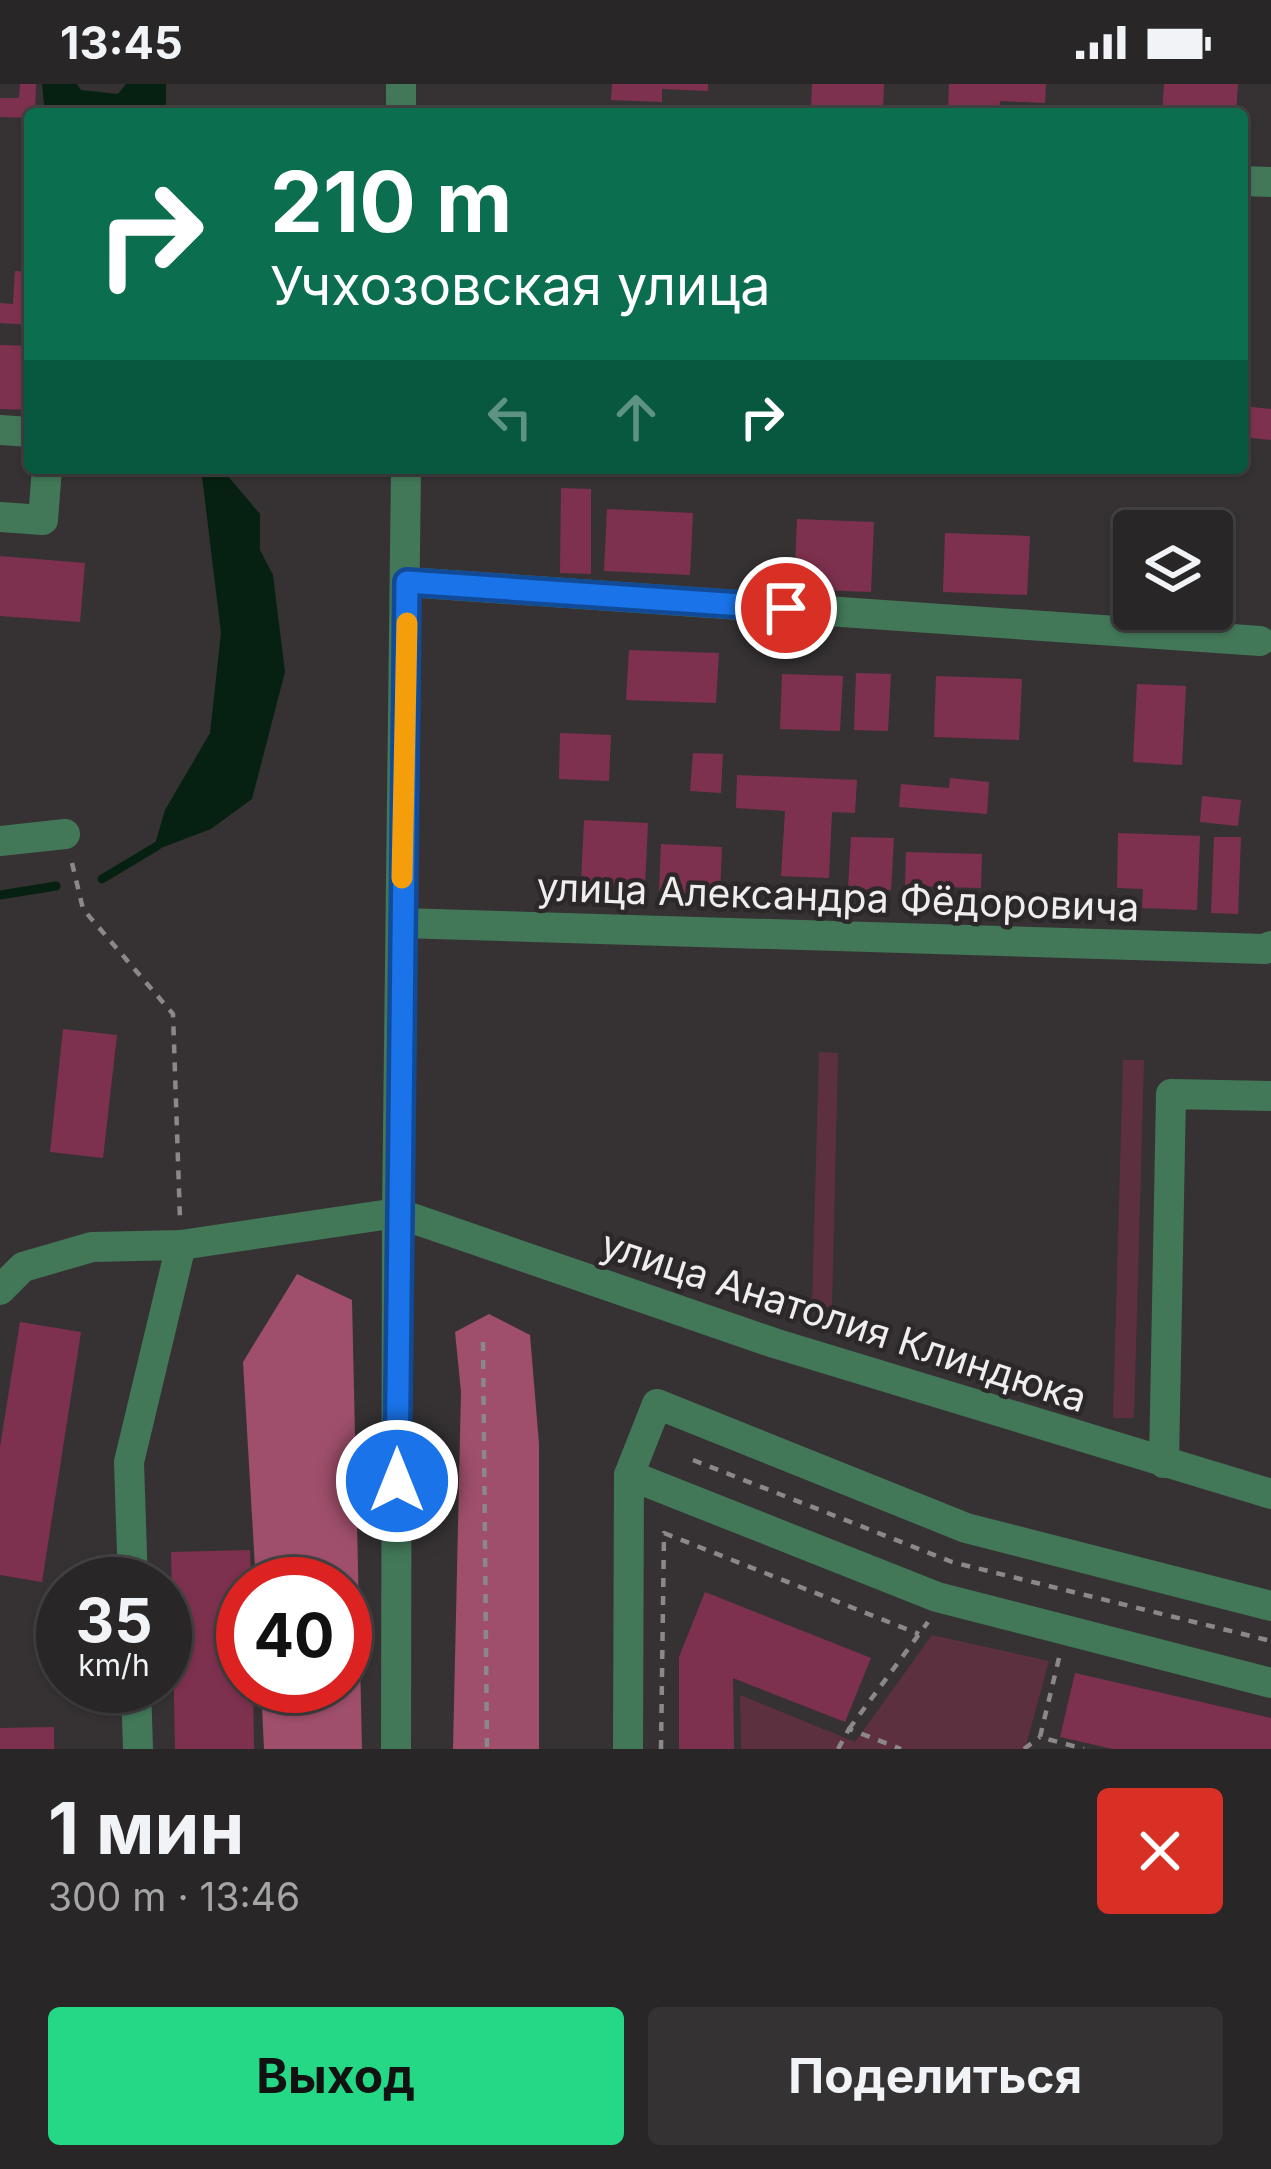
<!DOCTYPE html>
<html lang="ru">
<meta charset="utf-8">
<style>
body{margin:0;font-family:Inter,sans-serif;background:#343232;color:#f1f3f6;height:100vh;display:flex;flex-direction:column;font-size:45px;white-space:nowrap}
*{box-sizing:border-box;margin:0}
p{font-size:39px;color:#a5a5a7}
.icon{flex:none;width:66px;height:66px;fill:none;stroke:currentColor;stroke-width:2;stroke-linecap:round;stroke-linejoin:round}
.map{position:relative;height:1665px;overflow:hidden}
.details{display:flex;flex-direction:column;background:#282626;flex:1}
.details>*{flex:none}
.top-card{position:absolute;left:24px;top:24px;width:1224px;height:366px;border-radius:12px;box-shadow:0 3px 9px #0004,0 0 0 3px #444343;background:#0b6e4f;color:#fff;overflow:hidden}
.controls{position:absolute;left:1113px;top:426px;display:grid;gap:24px}
.controls a{display:grid;place-items:center;width:120px;height:120px;border-radius:12px;background:#282626;box-shadow:0 3px 9px #0004,0 0 0 3px #444343;font-size:60px}
.speed{position:absolute;left:36px;top:1473px;display:flex;gap:24px;font-size:60px;font-weight:700;text-align:center}
.speed>*{display:grid;place-content:center;width:156px;height:156px;border-radius:50%;background:#282626;box-shadow:0 3px 9px #0004,0 0 0 3px #444343;line-height:1}
.speed small{font-size:30px;font-weight:400}
.speed .limit{border:18px solid #d22;background:#fff;color:#111}
.pin{position:absolute;display:grid;place-items:center;width:102px;height:102px;color:#fff;margin:-51px;border:6px solid #fff;border-radius:50%;box-shadow:0 3px 12px #0007}
.me{position:absolute;width:132px;margin:-66px;rotate:0deg;stroke-linejoin:round;filter:drop-shadow(0 0 9px #0008)}
.turn{display:flex;align-items:center;gap:42px;height:252px;padding:0 48px;font-size:54px}
.turn .icon{width:156px;height:156px;stroke-width:2.5}
.turn b{display:block;font-size:84px;line-height:102px}
.lanes{display:flex;align-items:center;height:114px;padding:0 48px;background:#0003;justify-content:center;gap:60px;direction:ltr}
.lanes .off{opacity:.35}
.round{display:grid;place-items:center;flex:none;width:126px;height:126px;border-radius:12px;background:#343232}
.summary{display:flex;align-items:center;justify-content:space-between;height:204px;padding:0 48px}
h1{font-size:72px;font-weight:700;line-height:90px}
.action{display:flex;gap:24px;margin-top:auto;padding:24px 48px}
.action a{flex:1;height:138px;border-radius:12px;background:#24d886;color:#111;font-size:48px;font-weight:700;line-height:138px;text-align:center}
.action a+a{background:#343232;color:#f1f3f6}
.status{display:flex;justify-content:space-between;align-items:center;height:84px;padding:0 60px;background:#282626;direction:ltr}
.status svg{height:33px;fill:currentColor}
.map>svg:first-child{display:block}
</style>
<div class="status"><b>13:45</b><svg viewBox="0 0 49 12"><path d="M0 12V9h3v3zM5 12V6h3v6zM10 12V3h3v9zM15 12V0h3v12zM26 1h20v11H26zM47 4h2v5h-2z"/></svg></div>
<div class="map">
<svg width="1271" height="1665" viewBox="0 0 1271 1665">
<rect width="100%" height="100%" fill="#363233"/>
<g fill="#5d303f">
<path d="M819,968L838,969L832,1223H812Z"/>
<path d="M1123,976H1144L1134,1334H1113Z"/>
<path d="M932,1551L1049,1577L1025,1665H741L740,1611L855,1658Z"/>
</g>
<g fill="#9f4f6b">
<path d="M297,1190L352,1216L362,1665H264L261,1602H345V1500H256L243,1278Z"/>
<path d="M489,1230L530,1251L539,1360V1665H453L461,1308L455,1248Z"/>
</g>
<g fill="#062112">
<path d="M42,0H77L81,6L118,10L126,0H166V30H45Z"/>
<path d="M201,384H221L260,430V466L273,491L285,588L252,715L211,745L153,767L165,726L210,649L221,549Z"/>
</g>
<g fill="none" stroke-linecap="round" stroke-linejoin="round">
<g stroke="#062112" stroke-width="9">
<path d="M102,795L157,762"/>
<path d="M0,811L56,802"/>
</g>
</g>
<g fill="#7e314e">
<path d="M20,0H36L35,30H30V34L0,33V14H19Z"/>
<path d="M612,0H708V7L662,5V18L611,16Z"/>
<path d="M812,0H884L883,28L811,24Z"/>
<path d="M949,0H1046L1045,19L1000,17L999,30L948,28Z"/>
<path d="M1164,0H1238L1236,30H1162Z"/>
<path d="M15,187L30,188V241L0,239V219L13,220Z"/>
<path d="M0,261L30,262V326L0,325Z"/>
<path d="M1242,322L1271,325V356L1242,353Z"/>
<path d="M561,404L591,405V490L560,489Z"/>
<path d="M607,425L693,429L690,491L604,487Z"/>
<path d="M1139,432L1218,438L1215,472H1212V447H1138Z"/>
<path d="M797,435L874,438L871,508L794,505Z"/>
<path d="M945,449L1030,452L1027,511L943,508Z"/>
<path d="M0,472L85,479L80,538L0,532Z"/>
<path d="M1176,525H1211L1210,540L1179,538Z"/>
<path d="M629,566L719,569L716,619L626,616Z"/>
<path d="M856,589L891,590L888,647L854,646Z"/>
<path d="M782,590L843,592L840,647L780,645Z"/>
<path d="M936,592L1022,595L1019,656L934,653Z"/>
<path d="M1137,600L1186,602L1182,681L1133,678Z"/>
<path d="M560,649L611,651L609,697L559,695Z"/>
<path d="M693,669L723,670L721,709L690,707Z"/>
<path d="M737,691L857,696L855,729L832,728L829,794L781,792L785,727L736,724Z"/>
<path d="M950,694L989,698L987,730L899,723L901,700L949,704Z"/>
<path d="M1202,712L1241,716L1238,742L1200,738Z"/>
<path d="M584,736L648,739L645,802L581,799Z"/>
<path d="M1118,749L1200,752L1197,826L1142,824L1143,805L1117,804Z"/>
<path d="M851,753L894,754L891,806L848,805Z"/>
<path d="M1214,753H1241L1238,830L1211,829Z"/>
<path d="M661,760L722,763L720,810L659,808Z"/>
<path d="M906,768L982,770L981,804L905,802Z"/>
<path d="M63,945L117,951L103,1074L50,1068Z"/>
<path d="M20,1238L81,1248L42,1498L0,1491V1363Z"/>
<path d="M250,1466L251,1500H243V1602H253L254,1665H175L171,1468Z"/>
<path d="M705,1508L871,1574L845,1638L733,1594L734,1665H679V1573Z"/>
<path d="M1075,1589L1271,1634V1665H1113L1060,1653Z"/>
<path d="M54,1643V1665H0V1644Z"/>
</g>
<g fill="none" stroke-linecap="round" stroke-linejoin="round">
<g stroke="#8c8889" stroke-width="4.5" stroke-dasharray="9 9" stroke-linecap="butt">
<path d="M72,779L83,825L173,930L180,1135"/>
<path d="M483,1258L487,1665"/>
<path d="M693,1376L952,1478L1271,1557"/>
<path d="M1059,1574L1040,1653L1084,1665"/>
<path d="M849,1645L928,1538"/>
<path d="M661,1665L664,1449L919,1550"/>
<path d="M838,1665L849,1645L901,1665"/>
<path d="M1024,1665L1040,1653"/>
</g>
<g stroke="#427858" stroke-width="30">
<path d="M401,0V30"/>
<path d="M1242,97L1271,98"/>
<path d="M0,346L30,348"/>
<path d="M0,433L43,436L47,384"/>
<path d="M407,498L1260,557"/>
<path d="M0,757L65,750"/>
<path d="M401,839L1265,865L1271,862"/>
<path d="M0,1206L23,1183L92,1163L181,1161L397,1129L774,1259L1271,1410"/>
<path d="M1164,1379L1171,1010L1271,1012"/>
<path d="M629,1391L937,1513L1271,1599"/>
<path d="M133,1500L129,1378L181,1161"/>
<path d="M136,1602L138,1665"/>
<path d="M396,1665L397,1129L406,384"/>
<path d="M628,1665L629,1391L657,1320L966,1444L1271,1522"/>
</g>
</g>
<g fill="none" stroke-linecap="round" stroke-linejoin="round">
<g stroke="#114b97" stroke-width="30">
<path id="route" d="M397,1397L407,498L786,524"/>
</g>
<use href="#route" stroke="#1a73e8" stroke-width="21"/>
<path stroke="#f59e0b" stroke-width="21" d="M402,794L407,539"/>
</g>
<g text-anchor="middle" stroke-width="9" stroke-linejoin="round" paint-order="stroke">
<g font-size="39" fill="#f0edee" stroke="#2c2829">
<text transform="translate(838 813) rotate(2)" y="14">улица Александра Фёдоровича</text>
<text transform="translate(844 1237) rotate(18)" y="14">улица Анатолия Клиндюка</text>
</g>
</g>
</svg>
<div class="controls">
<a><svg class="icon" aria-label="layers" viewBox="0 0 24 24"><path d="M12 4l9 5-9 5-9-5zM3 14l9 5 9-5"/></svg></a>
</div>
<div class="speed"><div>35<small>km/h</small></div><div class="limit">40</div></div>
<div class="pin" style="left:786px;top:524px;background:#d93025"><svg class="icon" aria-label="arrive" viewBox="0 0 24 24"><path d="M6 21V4h12l-3 4 3 4H6"/></svg></div>
<svg class="me" style="left:397px;top:1397px" viewBox="-20 -20 40 40"><circle r="17" fill="#1a73e8" stroke="#fff" stroke-width="3"/><path d="M0-11L8 9 0 5-8 9z" fill="#fff"/></svg>
<div class="top-card">
<div class="turn"><svg class="icon" aria-label="right" viewBox="0 0 24 24"><path d="M7 20v-9h11M14 6l5 5-5 5"/></svg><div><b>210 m</b>Учхозовская улица</div></div>
<div class="lanes"><svg class="icon off" aria-label="left" viewBox="0 0 24 24"><path d="M17 20v-9H6M10 6l-5 5 5 5"/></svg><svg class="icon off" aria-label="ahead" viewBox="0 0 24 24"><path d="M12 20V5M6 11l6-6 6 6"/></svg><svg class="icon" aria-label="right" viewBox="0 0 24 24"><path d="M7 20v-9h11M14 6l5 5-5 5"/></svg></div>
</div>
</div>
<section class="details">
<div class="summary"><div><h1>1 мин</h1><p>300 m · 13:46</p></div><a class="round" style="background:#d93025;color:#fff"><svg class="icon" aria-label="close" viewBox="0 0 24 24"><path d="M6 6l12 12M18 6L6 18"/></svg></a></div>
<div class="action"><a>Выход</a><a>Поделиться</a></div>
</section>
